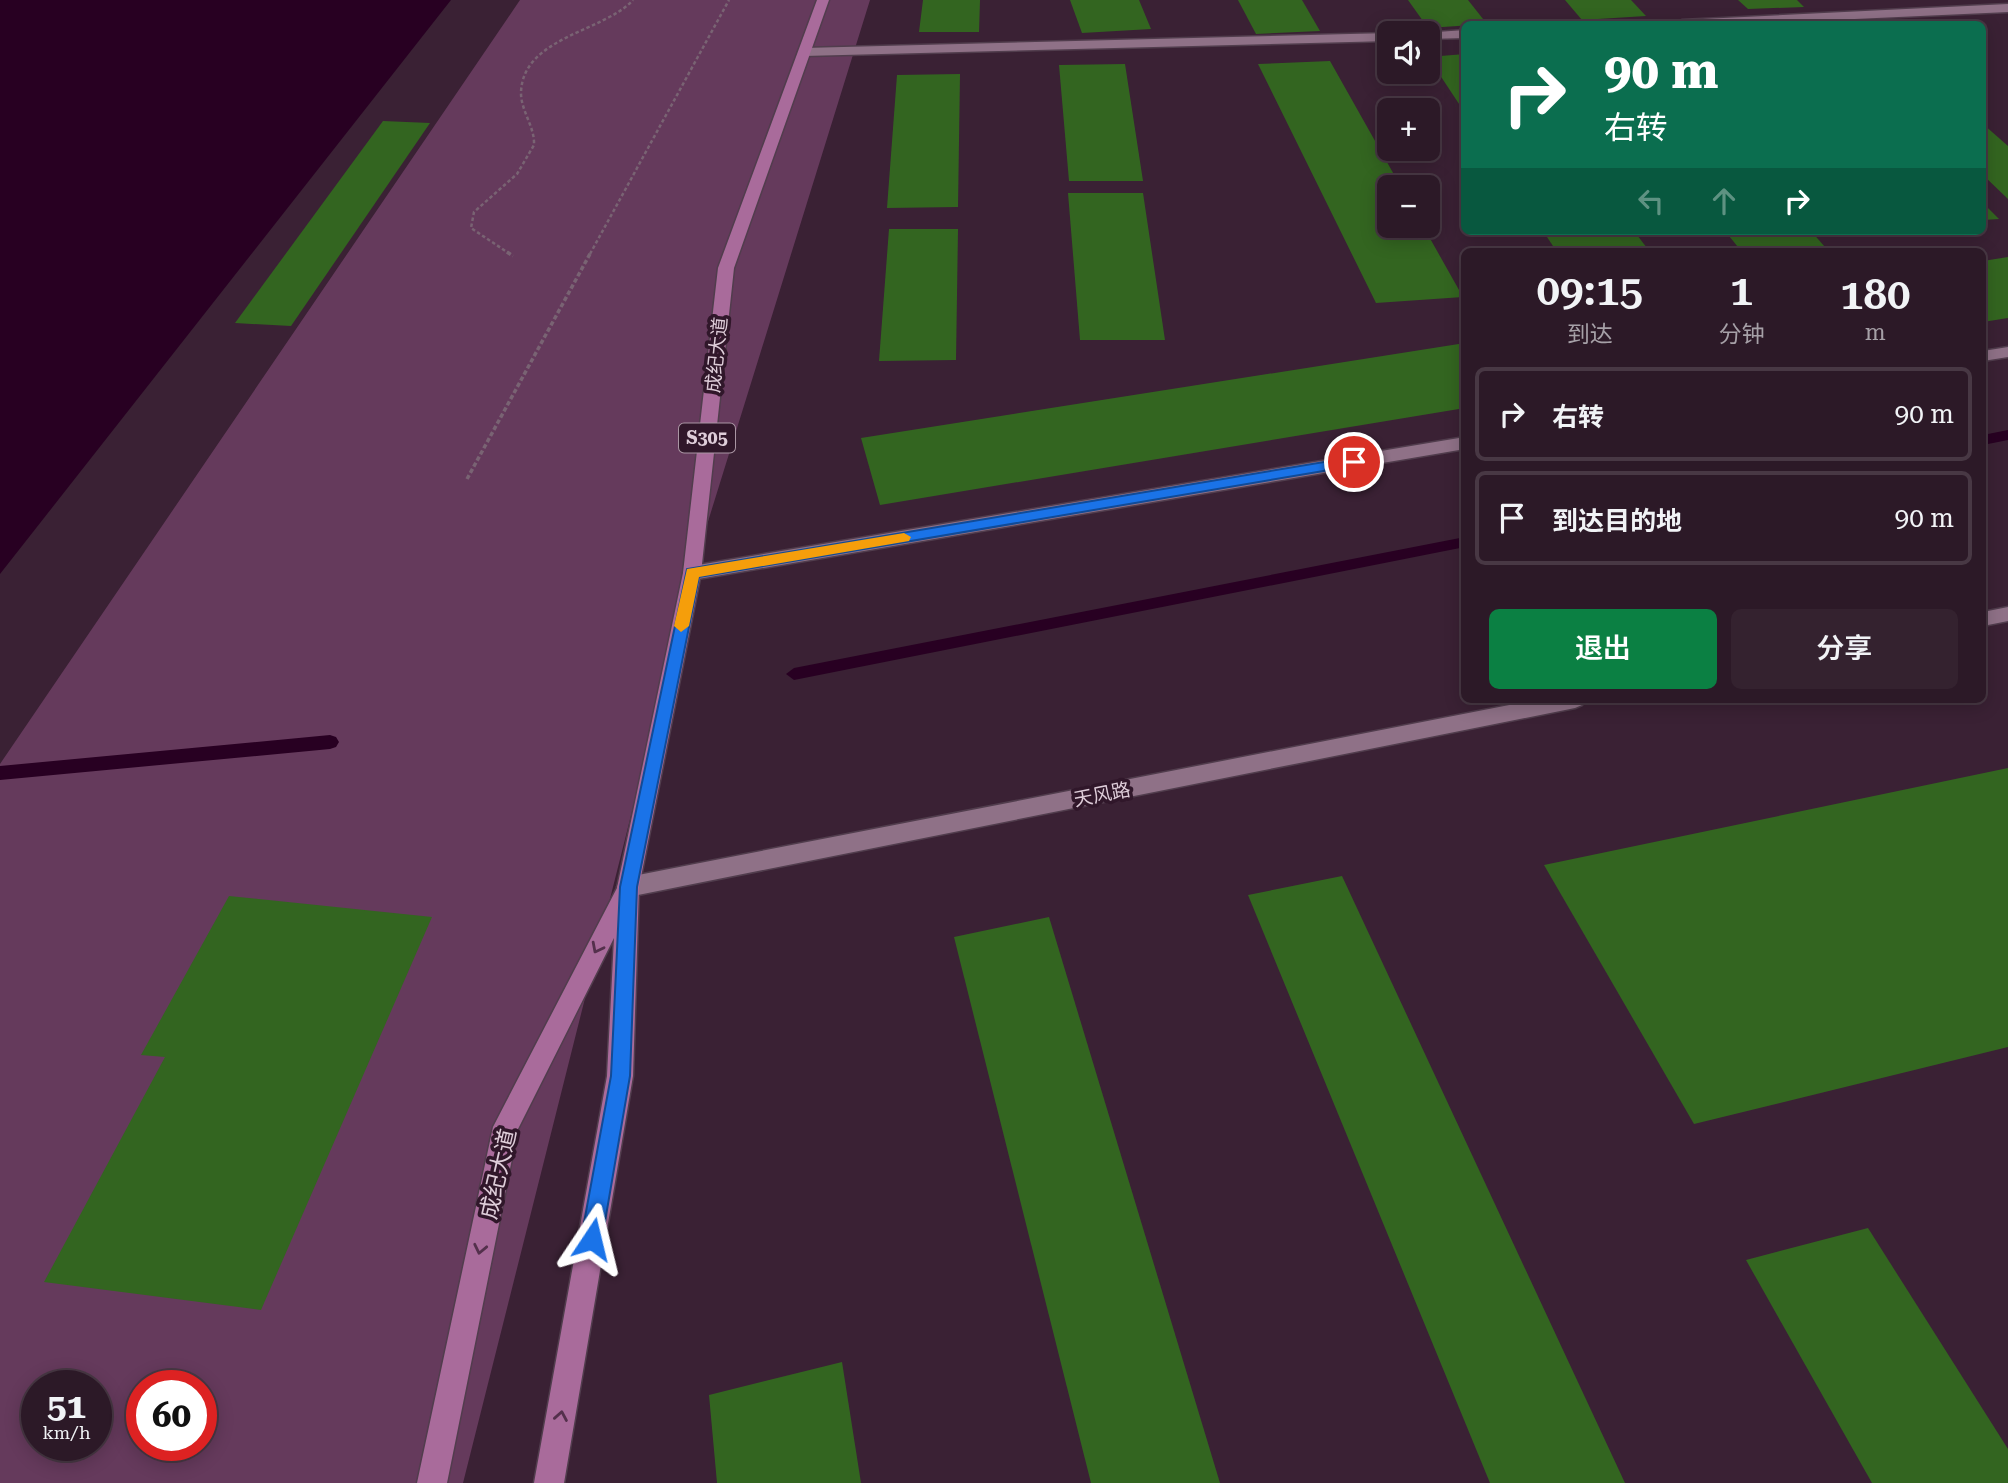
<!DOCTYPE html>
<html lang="zh">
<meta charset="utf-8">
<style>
body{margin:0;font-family:"Roboto Serif","Noto Sans SC",serif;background:#34222f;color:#f1f3f6;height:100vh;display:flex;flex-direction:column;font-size:26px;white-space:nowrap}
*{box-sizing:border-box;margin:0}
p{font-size:23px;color:#a6a0a7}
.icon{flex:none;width:38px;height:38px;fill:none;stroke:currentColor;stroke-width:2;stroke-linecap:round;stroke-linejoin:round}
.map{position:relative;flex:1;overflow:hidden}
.panel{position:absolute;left:1461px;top:248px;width:525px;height:455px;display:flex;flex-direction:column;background:#2c1927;border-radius:10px;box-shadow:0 4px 18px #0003,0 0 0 2px #483844}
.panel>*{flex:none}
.guide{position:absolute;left:1461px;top:21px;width:525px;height:214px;border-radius:10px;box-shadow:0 4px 18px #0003,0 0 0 2px #483844;background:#0b6e4f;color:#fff;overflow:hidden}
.controls{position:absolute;left:1377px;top:21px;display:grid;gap:14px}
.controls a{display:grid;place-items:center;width:63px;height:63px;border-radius:10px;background:#2c1927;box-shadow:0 4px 18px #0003,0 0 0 2px #483844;font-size:35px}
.speed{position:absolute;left:21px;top:1370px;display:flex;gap:14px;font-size:35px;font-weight:700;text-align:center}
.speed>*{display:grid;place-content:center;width:91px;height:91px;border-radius:50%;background:#2c1927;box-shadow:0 4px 18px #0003,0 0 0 2px #483844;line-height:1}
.speed small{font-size:18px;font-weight:400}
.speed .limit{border:10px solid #d22;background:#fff;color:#111}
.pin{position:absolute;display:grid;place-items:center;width:60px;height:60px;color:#fff;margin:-30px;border:4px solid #fff;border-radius:50%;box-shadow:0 2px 7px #0007}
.me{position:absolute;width:77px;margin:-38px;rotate:10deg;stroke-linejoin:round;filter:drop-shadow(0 0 5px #0008)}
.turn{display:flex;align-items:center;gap:24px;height:147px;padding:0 28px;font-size:32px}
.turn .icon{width:91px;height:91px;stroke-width:2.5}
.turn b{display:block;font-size:49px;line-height:60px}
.lanes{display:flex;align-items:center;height:66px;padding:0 28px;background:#0003;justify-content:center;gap:35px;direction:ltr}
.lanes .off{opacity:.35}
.eta{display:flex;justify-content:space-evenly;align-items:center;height:119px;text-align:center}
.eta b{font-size:42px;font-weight:600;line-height:49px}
.action{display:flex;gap:14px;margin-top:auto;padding:14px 28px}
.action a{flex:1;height:80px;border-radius:10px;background:#0b8043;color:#fff;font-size:28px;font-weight:600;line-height:80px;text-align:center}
.action a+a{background:#34222f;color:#f1f3f6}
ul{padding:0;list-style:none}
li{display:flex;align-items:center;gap:21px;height:94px;margin:0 14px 10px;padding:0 14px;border:4px solid #483844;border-radius:10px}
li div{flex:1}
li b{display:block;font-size:26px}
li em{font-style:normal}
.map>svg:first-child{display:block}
</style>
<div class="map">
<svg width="2008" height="1483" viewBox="0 0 2008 1483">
<rect width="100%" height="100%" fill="#3a2134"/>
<path fill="#653a5c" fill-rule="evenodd" d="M520,0H870L692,573L463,1483H0V764ZM37,1386H96V1446H37ZM142,1386H201V1446H142Z"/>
<path fill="#280022" d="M0,0H451L0,574Z"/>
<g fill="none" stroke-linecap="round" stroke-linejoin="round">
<g fill="#280022" fill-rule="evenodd">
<path d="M2008,430V440L1983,445V435Z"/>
<path d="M1465,537V547L794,680L786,674L794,668Z"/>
<path d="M330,735L336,737L339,742L336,747L330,749L0,780V766Z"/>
</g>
</g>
<g fill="#336520">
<path d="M923,0H980L979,32H919Z"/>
<path d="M1070,0H1139L1151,29L1082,33Z"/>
<path d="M1238,0H1302L1320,31L1256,34Z"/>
<path d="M1408,0H1468L1487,24L1428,28Z"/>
<path d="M1565,0H1631L1646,16L1582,20Z"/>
<path d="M1738,0H1797L1804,7L1748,9Z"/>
<path d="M1465,54V113L1428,57Z"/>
<path d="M1330,61L1401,187H1390V226H1423L1463,297L1376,303L1258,64Z"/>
<path d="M1125,64L1143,181H1069L1059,65Z"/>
<path d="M960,74L958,207L887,208L897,75Z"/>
<path d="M383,121L430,123L291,326L235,323Z"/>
<path d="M1983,124L2008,146V199L1983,175Z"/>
<path d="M1068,193H1143L1165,340H1080Z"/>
<path d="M1983,203L1999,219L1983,220Z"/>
<path d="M889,229H958L956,360L879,361Z"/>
<path d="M1543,231H1634L1650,252H1557Z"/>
<path d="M1725,231H1811L1825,247L1742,252Z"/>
<path d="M2008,257V318L1983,322V261Z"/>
<path d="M1465,343V408L880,505L861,438Z"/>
<path d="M2008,768V1047L1694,1124L1544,865Z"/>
<path d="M1342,876L1625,1483H1490L1248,895Z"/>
<path d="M229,896L432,917L261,1310L44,1282L165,1057L141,1055Z"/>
<path d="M1049,917L1220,1483H1091L954,937Z"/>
<path d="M1868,1228L2008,1449V1483H1872L1746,1260Z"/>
<path d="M842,1362L861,1483H717L709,1395Z"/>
</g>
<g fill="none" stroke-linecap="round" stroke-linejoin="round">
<g stroke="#513d4d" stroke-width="3">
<g id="street">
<path d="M2008,4V12L1746,24H1676L1682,20Z"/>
<path d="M1465,30V38L1428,39V33H1423Z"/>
<path d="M1390,33V41L804,56L798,52L804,48Z"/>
</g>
</g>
<g stroke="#513d4d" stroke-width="3">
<g id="secondary">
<path d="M2008,347V357L1983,361V351Z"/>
<path d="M1465,437V449L692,580L685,578L683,573L685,568L692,566Z"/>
<path d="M2008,607V621L1983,626V612Z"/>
<path d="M1535,700H1585L1582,705L1575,708L628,897L620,894L617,887L620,880L628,877Z"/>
</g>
</g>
<g stroke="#513d4d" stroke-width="3">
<path id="primary" d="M817,0H829L734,268L701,573L639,887L633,1076L564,1483H534L607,1076L614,938L518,1129L447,1483H417L493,1127L617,888L683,573L718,268Z"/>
</g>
<g stroke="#796373" stroke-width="2.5" stroke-dasharray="3.5 2.5" stroke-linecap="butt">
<path d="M510,254L471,228L474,212L517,174L534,145C535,127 521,111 521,93C522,37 604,32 633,0"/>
<path d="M590,254L729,0"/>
</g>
<g stroke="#796373" stroke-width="3.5" stroke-dasharray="4.5 2.5" stroke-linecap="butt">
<path d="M507,252L513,256"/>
<path d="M467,479L591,252"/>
</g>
<use href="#street" fill="#8f7187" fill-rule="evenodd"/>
<use href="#secondary" fill="#8f7187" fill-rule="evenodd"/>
<use href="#primary" fill="#a96b9b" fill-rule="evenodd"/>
</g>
<defs><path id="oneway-chevron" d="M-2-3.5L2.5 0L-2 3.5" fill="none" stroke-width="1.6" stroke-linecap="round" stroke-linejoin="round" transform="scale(1.75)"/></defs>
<g stroke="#54304c">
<use href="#oneway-chevron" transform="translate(597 948) rotate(117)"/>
<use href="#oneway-chevron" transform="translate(480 1249) rotate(102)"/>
<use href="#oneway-chevron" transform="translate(561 1416) rotate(-80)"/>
</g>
<path fill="#1a73e8" stroke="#114b97" stroke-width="2" d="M1354,457L1361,462L1359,465L699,577L637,887L630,1076L602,1239L599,1246L592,1249L584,1246L581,1239L611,1076L620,887L687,569Z"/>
<path fill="#f59e0b" d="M904,533L911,537L909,541L699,577L689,626L681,632L674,626L687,569Z"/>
<g text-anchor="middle" stroke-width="7" stroke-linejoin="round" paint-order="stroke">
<rect fill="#30172a" stroke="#aa96a4" stroke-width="2" x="679" y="423.5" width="56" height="29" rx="5"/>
<g font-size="18" font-weight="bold" fill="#decdd9">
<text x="707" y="444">S305</text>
</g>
<g font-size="19" fill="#decdd9" stroke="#30172a">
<text transform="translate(716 355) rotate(-84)" y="7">成纪大道</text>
<text transform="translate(1102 794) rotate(-11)" y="7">天风路</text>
</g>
<g font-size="23" fill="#decdd9" stroke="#30172a">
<text transform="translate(498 1174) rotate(-77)" y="8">成纪大道</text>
</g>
</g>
</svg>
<div class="controls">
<a><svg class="icon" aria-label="sound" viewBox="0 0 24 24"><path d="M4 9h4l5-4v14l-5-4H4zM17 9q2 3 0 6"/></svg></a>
<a>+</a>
<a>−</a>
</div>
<div class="speed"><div>51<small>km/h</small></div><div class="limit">60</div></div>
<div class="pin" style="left:1354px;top:462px;background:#d93025"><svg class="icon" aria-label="arrive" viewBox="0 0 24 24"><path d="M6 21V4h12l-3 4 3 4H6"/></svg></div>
<svg class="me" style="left:592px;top:1239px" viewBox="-20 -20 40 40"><path d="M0-17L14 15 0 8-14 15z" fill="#1a73e8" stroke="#fff" stroke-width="4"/></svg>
<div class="guide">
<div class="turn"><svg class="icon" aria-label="right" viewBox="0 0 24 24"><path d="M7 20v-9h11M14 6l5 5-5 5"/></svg><div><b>90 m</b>右转</div></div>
<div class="lanes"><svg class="icon off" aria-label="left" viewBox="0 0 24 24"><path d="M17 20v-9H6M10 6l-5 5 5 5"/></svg><svg class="icon off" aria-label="ahead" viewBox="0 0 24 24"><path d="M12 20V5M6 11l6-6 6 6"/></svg><svg class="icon" aria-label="right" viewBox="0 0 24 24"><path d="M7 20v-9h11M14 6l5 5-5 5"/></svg></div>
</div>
<section class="panel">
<div class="eta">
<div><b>09:15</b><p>到达</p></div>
<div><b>1</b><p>分钟</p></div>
<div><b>180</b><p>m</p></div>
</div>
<ul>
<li><svg class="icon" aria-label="right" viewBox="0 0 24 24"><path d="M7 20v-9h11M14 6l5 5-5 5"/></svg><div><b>右转</b></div><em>90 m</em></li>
<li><svg class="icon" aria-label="arrive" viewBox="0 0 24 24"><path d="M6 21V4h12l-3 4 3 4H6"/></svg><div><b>到达目的地</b></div><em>90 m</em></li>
</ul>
<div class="action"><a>退出</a><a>分享</a></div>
</section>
</div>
